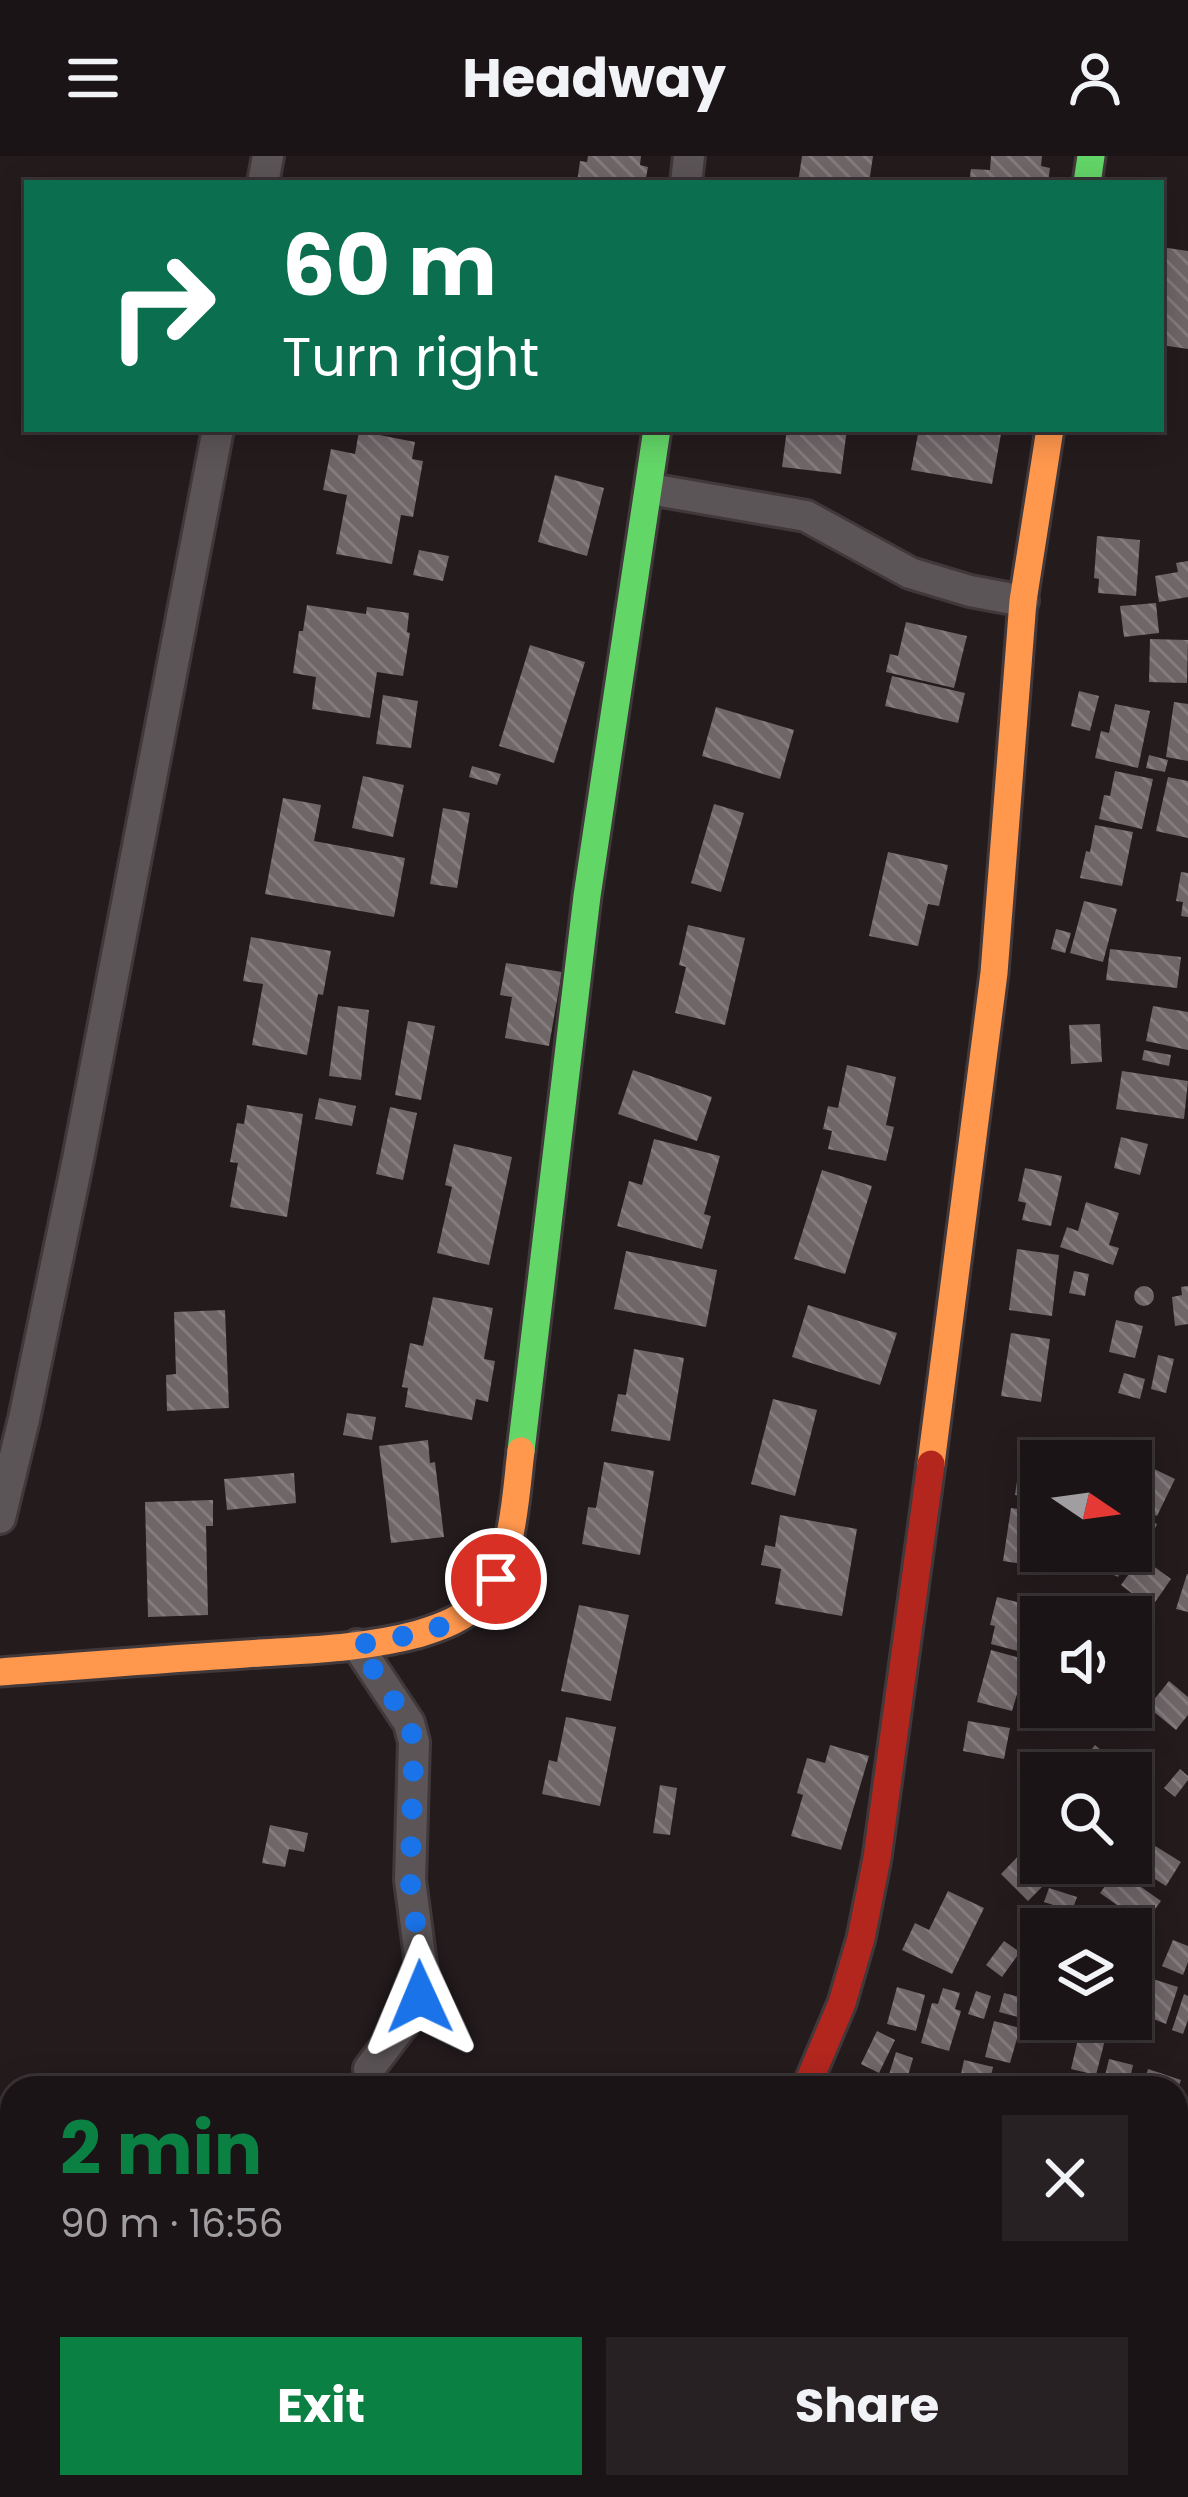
<!DOCTYPE html>
<meta charset="utf-8">
<style>
body{margin:0;font-family:Poppins,sans-serif;background:#282123;color:#f1f3f6;height:100vh;display:flex;flex-direction:column;font-size:45px;white-space:nowrap}
*{box-sizing:border-box;margin:0}
p{font-size:39px;color:#a09ea1}
.icon{flex:none;width:66px;height:66px;fill:none;stroke:currentColor;stroke-width:2;stroke-linecap:round;stroke-linejoin:round}
.map{position:relative;flex:1;overflow:hidden}
.side{position:absolute;left:0px;top:1920px;width:1188px;height:423px;display:flex;flex-direction:column;background:#1b1416;border-radius:36px 36px 0 0;box-shadow:0 6px 30px #0003,0 0 0 3px #393335}
.side>*{flex:none}
.hud{position:absolute;left:24px;top:24px;width:1140px;height:252px;border-radius:0px;box-shadow:0 6px 30px #0003,0 0 0 3px #393335;background:#0b6e4f;color:#fff;overflow:hidden}
.needle{width:78px;rotate:103deg}
.tools{position:absolute;left:1020px;top:1284px;display:grid;gap:24px}
.tools a{display:grid;place-items:center;width:132px;height:132px;border-radius:0px;background:#1b1416;box-shadow:0 6px 30px #0003,0 0 0 3px #393335;font-size:60px}
.pin{position:absolute;display:grid;place-items:center;width:102px;height:102px;color:#fff;margin:-51px;border:6px solid #fff;border-radius:50%;box-shadow:0 3px 12px #0007}
.me{position:absolute;width:132px;margin:-66px;rotate:359deg;stroke-linejoin:round;filter:drop-shadow(0 0 9px #0008)}
.turn{display:flex;align-items:center;gap:42px;height:252px;padding:0 60px;font-size:54px}
.turn .icon{width:156px;height:156px;stroke-width:2.5}
.turn b{display:block;font-size:84px;line-height:102px}
.round{display:grid;place-items:center;flex:none;width:126px;height:126px;border-radius:0px;background:#282123}
.summary{display:flex;align-items:center;justify-content:space-between;height:204px;padding:0 60px}
h1{font-size:72px;font-weight:700;line-height:90px;color:#0b8043}
.button{display:flex;gap:24px;margin-top:auto;padding:24px 60px}
.button a{flex:1;height:138px;border-radius:0px;background:#0b8043;color:#fff;font-size:48px;font-weight:700;line-height:138px;text-align:center}
.button a+a{background:#282123;color:#f1f3f6}
header{display:flex;justify-content:space-between;align-items:center;height:156px;padding:0 60px;background:#1b1416;font-size:54px;font-weight:700}
.map>svg:first-child{display:block}
</style>
<header><svg class="icon" aria-label="menu" viewBox="0 0 24 24"><path d="M4 6h16M4 12h16M4 18h16"/></svg>Headway<svg class="icon" aria-label="person" viewBox="0 0 24 24"><circle cx="12" cy="8" r="4"/><path d="M4 21q1-7 8-7t8 7"/></svg></header>
<div class="map">
<svg width="1188" height="2341" viewBox="0 0 1188 2341">
<defs>
<pattern id="building-back-hatch" width="6" height="6" patternUnits="userSpaceOnUse" patternTransform="scale(3)"><rect width="6" height="6" fill="#6f6668"/><path d="M-1 5l2 2M0 0l6 6M5-1l2 2" fill="none" stroke="#847c7e"/></pattern>
</defs>
<rect width="100%" height="100%" fill="#241b1d"/>
<g fill="url(#building-back-hatch)">
<path d="M588,0H641L640,9L648,11L645,27H577L580,5L587,6Z"/>
<path d="M802,0H873L869,27H798Z"/>
<path d="M991,0H1042L1041,10L1050,12L1048,27H969L971,13L990,14Z"/>
<path d="M1161,91L1188,95V193L1161,189Z"/>
<path d="M787,273H847L841,318L782,311Z"/>
<path d="M919,273H974L1001,278L992,328L911,314Z"/>
<path d="M359,275L415,286L412,303L423,305L413,361L401,359L392,408L336,398L347,339L323,334L331,293L355,298Z"/>
<path d="M555,319L604,332L587,400L538,386Z"/>
<path d="M1097,380L1140,384L1136,440L1098,437L1099,423L1094,422Z"/>
<path d="M419,394L449,400L443,425L413,419Z"/>
<path d="M1188,405V441L1159,446L1155,420L1178,416L1176,407Z"/>
<path d="M1156,447L1159,477L1124,481L1120,450Z"/>
<path d="M307,449L366,458L367,451L409,457L407,476L410,477L403,520L377,516L370,562L312,553L316,521L293,517L299,475H303Z"/>
<path d="M906,466L967,480L954,532L886,516L890,498L898,500Z"/>
<path d="M1150,483L1188,484L1187,527L1149,526Z"/>
<path d="M530,489L585,506L554,607L499,590Z"/>
<path d="M892,520L965,537L958,567L885,550Z"/>
<path d="M1079,535L1099,540L1090,575L1071,570Z"/>
<path d="M383,539L418,545L411,592L376,588Z"/>
<path d="M1174,546L1188,548V605L1166,601Z"/>
<path d="M1115,548L1150,555L1138,612L1095,602L1101,575L1109,577Z"/>
<path d="M716,551L794,574L780,623L702,600Z"/>
<path d="M1149,599L1168,604L1165,616L1146,612Z"/>
<path d="M472,610L501,618L497,629L469,621Z"/>
<path d="M1115,615L1153,623L1142,673L1099,663L1104,639L1110,640Z"/>
<path d="M363,620L404,629L393,681L352,672Z"/>
<path d="M1168,621L1188,625V682L1156,675Z"/>
<path d="M283,642L321,649L314,685L405,702L394,761L265,738Z"/>
<path d="M714,648L744,657L721,736L691,727Z"/>
<path d="M443,652L470,657L457,732L430,728Z"/>
<path d="M1095,669L1133,676L1122,730L1080,722L1086,695L1090,696Z"/>
<path d="M888,696L948,709L939,750L928,748L918,790L869,780Z"/>
<path d="M1181,716L1188,717V761L1181,760L1183,746L1176,745Z"/>
<path d="M1084,745L1117,753L1103,806L1070,797Z"/>
<path d="M688,769L745,782L725,869L675,857L686,811L679,809Z"/>
<path d="M1056,773L1071,777L1065,797L1051,793Z"/>
<path d="M251,781L331,795L323,839L318,838L307,899L252,889L263,828L243,825Z"/>
<path d="M1110,793L1181,801L1177,832L1106,824Z"/>
<path d="M506,807L562,816L549,890L505,882L512,841L500,839Z"/>
<path d="M338,850L369,854L361,924L329,920Z"/>
<path d="M1153,850L1188,856V894L1146,885Z"/>
<path d="M408,865L435,870L421,944L395,939Z"/>
<path d="M1100,868L1102,906L1071,908L1069,869Z"/>
<path d="M1144,894L1171,899L1169,910L1142,904Z"/>
<path d="M847,909L896,921L886,969L894,971L886,1005L828,993L832,975L823,973L828,950L838,952Z"/>
<path d="M633,914L712,941L697,985L618,958Z"/>
<path d="M1122,915L1188,925L1184,963L1116,953Z"/>
<path d="M319,942L356,950L352,970L315,963Z"/>
<path d="M247,949L303,958L287,1061L230,1051L238,1007L230,1006L237,967L244,968Z"/>
<path d="M390,951L417,957L403,1024L376,1018Z"/>
<path d="M1121,981L1148,988L1140,1019L1114,1012Z"/>
<path d="M654,983L720,1000L704,1058L711,1060L702,1093L617,1070L629,1025L642,1029Z"/>
<path d="M454,988L512,1001L489,1109L437,1097L452,1031L445,1029Z"/>
<path d="M1025,1012L1062,1020L1051,1070L1022,1064L1026,1047L1018,1045Z"/>
<path d="M822,1014L872,1030L845,1118L794,1103Z"/>
<path d="M1086,1046L1119,1057L1109,1089L1119,1092L1113,1109L1060,1091L1067,1071L1078,1075Z"/>
<path d="M1017,1093L1059,1099L1052,1160L1009,1154Z"/>
<path d="M626,1095L717,1114L706,1171L614,1153Z"/>
<path d="M1074,1115L1089,1118L1085,1140L1069,1137Z"/>
<path d="M1188,1130V1168L1175,1170L1172,1141L1182,1139L1181,1131Z"/>
<circle cx="1144" cy="1140" r="10"/>
<path d="M433,1141L493,1152L484,1203L495,1205L488,1246L476,1243L472,1264L405,1251L408,1232L402,1231L410,1187L423,1190Z"/>
<path d="M808,1149L897,1177L880,1229L792,1201Z"/>
<path d="M225,1154L229,1252L167,1255L166,1219L176,1218L174,1156Z"/>
<path d="M1116,1164L1143,1170L1135,1202L1109,1196Z"/>
<path d="M1011,1177L1050,1183L1041,1246L1001,1240Z"/>
<path d="M634,1193L684,1202L670,1285L611,1275L618,1238L626,1239Z"/>
<path d="M1158,1199L1174,1203L1166,1237L1151,1233Z"/>
<path d="M1124,1217L1145,1223L1140,1243L1118,1237Z"/>
<path d="M773,1243L817,1254L795,1340L751,1328Z"/>
<path d="M347,1257L376,1261L372,1284L343,1279Z"/>
<path d="M428,1284L430,1307L435,1306L444,1381L391,1387L379,1290Z"/>
<path d="M1030,1285L1076,1291L1074,1305H1041V1343L1015,1339L1019,1311L1026,1312Z"/>
<path d="M604,1306L654,1315L640,1399L582,1388L588,1351L596,1352Z"/>
<path d="M1146,1309L1175,1323L1157,1360L1131,1347V1340Z"/>
<path d="M294,1317L296,1347L227,1354L224,1323Z"/>
<path d="M213,1344V1370H206L208,1459L148,1461L145,1346Z"/>
<path d="M1011,1352L1041,1356V1395H1072L1069,1415L1003,1405Z"/>
<path d="M1131,1356L1157,1368L1146,1391L1131,1384Z"/>
<path d="M780,1359L857,1373L842,1460L775,1448L781,1413L761,1409L765,1389L775,1391Z"/>
<path d="M1092,1395H1130L1118,1421L1087,1406Z"/>
<path d="M1141,1401L1171,1423L1151,1452L1121,1429Z"/>
<path d="M1187,1418H1188V1456L1176,1453Z"/>
<path d="M997,1441L1037,1451L1026,1497L991,1488L995,1470L990,1469Z"/>
<path d="M1104,1443L1138,1461H1095Z"/>
<path d="M579,1449L629,1459L611,1545L561,1535Z"/>
<path d="M1138,1468L1155,1476L1143,1500L1131,1494V1482Z"/>
<path d="M991,1494L1027,1504L1012,1555L977,1546Z"/>
<path d="M1169,1525L1188,1541V1559L1176,1574L1148,1551Z"/>
<path d="M566,1561L616,1571L600,1650L542,1638L549,1604L557,1606Z"/>
<path d="M968,1565L1010,1572L1004,1603L963,1595Z"/>
<path d="M830,1589L869,1600L841,1694L791,1680L803,1639L797,1637L807,1602L825,1607Z"/>
<path d="M1095,1589L1122,1612L1118,1617H1083L1077,1612Z"/>
<path d="M1180,1613L1188,1620V1624L1175,1641L1164,1632Z"/>
<path d="M660,1629L677,1632L670,1679L653,1677Z"/>
<path d="M1036,1665L1041,1668V1693L1025,1680Z"/>
<path d="M270,1669L308,1677L304,1696L289,1693L285,1711L262,1707Z"/>
<path d="M1139,1680L1181,1706L1166,1730L1131,1708V1694Z"/>
<path d="M1022,1696L1050,1723L1028,1745L1001,1718Z"/>
<path d="M1059,1707H1094L1098,1711L1084,1728Z"/>
<path d="M1117,1714L1161,1745L1144,1768L1100,1737Z"/>
<path d="M1049,1732L1077,1741L1072,1755L1044,1746Z"/>
<path d="M948,1735L984,1752L952,1818L902,1794L915,1767L929,1774Z"/>
<path d="M1037,1776L1041,1779V1829L1019,1814L1031,1797L1025,1793Z"/>
<path d="M1173,1784L1188,1790V1806L1183,1819L1162,1810Z"/>
<path d="M1004,1785L1020,1796L1002,1821L986,1809Z"/>
<path d="M1140,1819L1178,1831L1166,1868L1151,1862L1146,1877L1123,1869L1125,1863H1131V1845Z"/>
<path d="M897,1831L925,1839L916,1875L887,1868Z"/>
<path d="M943,1832L960,1837L955,1853L961,1855L949,1895L921,1887L932,1847L938,1848Z"/>
<path d="M976,1835L991,1840L984,1863L968,1858Z"/>
<path d="M1004,1837L1031,1844L1026,1863L999,1856Z"/>
<path d="M1184,1838L1188,1840V1864L1183,1878L1172,1874Z"/>
<path d="M994,1865L1020,1872L1010,1907L985,1901Z"/>
<path d="M1081,1870L1107,1876L1096,1919L1071,1913Z"/>
<path d="M877,1875L895,1884L879,1917L861,1908Z"/>
<path d="M896,1896L913,1902L906,1927L888,1922Z"/>
<path d="M1109,1903L1133,1909L1128,1932H1102Z"/>
<path d="M964,1904L993,1911L988,1932H958Z"/>
<path d="M1148,1913L1181,1924L1178,1932H1142Z"/>
<path d="M1001,1919L1035,1928L1034,1932H998Z"/>
<path d="M1176,2074L1188,2103V2120L1176,2126Z"/>
<path d="M1188,2166V2195L1179,2203L1176,2176Z"/>
<path d="M0,2256L12,2259V2310L0,2308Z"/>
<path d="M871,2331H905L906,2341H872Z"/>
<path d="M921,2331H953L954,2341H922Z"/>
<path d="M971,2331H1010L1011,2335L973,2341Z"/>
</g>
<g fill="none" stroke-linecap="round" stroke-linejoin="round">
<g stroke="#40383a" stroke-width="36">
<g id="street">
<path d="M263,27L268,0"/>
<path d="M686,27L689,0"/>
<path d="M650,333L806,360L910,417L970,435L1023,445"/>
<path d="M0,1362L24,1263L78,1003L218,273"/>
<path d="M357,1489L409,1567L414,1586L410,1724L422,1816L420,1841L410,1859L369,1913L372,1932"/>
<path d="M409,2341L441,2331"/>
</g>
</g>
<g stroke="#40383a" stroke-width="33">
<g id="fast">
<path d="M1087,27L1091,0"/>
<path d="M521,1295L587,740L657,273"/>
</g>
</g>
<g stroke="#40383a" stroke-width="33">
<g id="slow">
<path d="M931,1308L994,817L1023,445L1050,273"/>
<path d="M0,1516C82,1510 164,1503 246,1498C303,1494 362,1493 418,1478C441,1471 466,1462 481,1444C514,1405 515,1343 521,1295"/>
<path d="M608,2331L609,2341"/>
</g>
</g>
<g stroke="#40383a" stroke-width="33">
<path id="jam" d="M806,1932L842,1847L861,1782L877,1702L931,1308"/>
</g>
<use href="#street" stroke="#5c5557" stroke-width="30"/>
<use href="#fast" stroke="#63d668" stroke-width="27"/>
<use href="#slow" stroke="#ff974d" stroke-width="27"/>
<use href="#jam" stroke="#b3261e" stroke-width="27"/>
</g>
<g fill="none" stroke-linecap="round" stroke-linejoin="round">
<path stroke="#1a73e8" stroke-width="21" stroke-dasharray="0 37.8" d="M420,1841L422,1816L410,1724L414,1586L409,1567L357,1489L431,1475L468,1457L496,1423"/>
</g>
</svg>
<div class="tools">
<a><svg class="needle" viewBox="-14 -14 28 28"><path d="M0-13l5 13h-10z" fill="#e53935"/><path d="M0 13l5-13h-10z" fill="#a09ea1"/></svg></a>
<a><svg class="icon" aria-label="sound" viewBox="0 0 24 24"><path d="M4 9h4l5-4v14l-5-4H4zM17 9q2 3 0 6"/></svg></a>
<a><svg class="icon" aria-label="search" viewBox="0 0 24 24"><circle cx="10" cy="10" r="6"/><path d="M15 15l6 6"/></svg></a>
<a><svg class="icon" aria-label="layers" viewBox="0 0 24 24"><path d="M12 4l9 5-9 5-9-5zM3 14l9 5 9-5"/></svg></a>
</div>
<div class="pin" style="left:496px;top:1423px;background:#d93025"><svg class="icon" aria-label="arrive" viewBox="0 0 24 24"><path d="M6 21V4h12l-3 4 3 4H6"/></svg></div>
<svg class="me" style="left:420px;top:1841px" viewBox="-20 -20 40 40"><path d="M0-17L14 15 0 8-14 15z" fill="#1a73e8" stroke="#fff" stroke-width="4"/></svg>
<div class="hud">
<div class="turn"><svg class="icon" aria-label="right" viewBox="0 0 24 24"><path d="M7 20v-9h11M14 6l5 5-5 5"/></svg><div><b>60 m</b>Turn right</div></div>
</div>
<section class="side">
<div class="summary"><div><h1>2 min</h1><p>90 m · 16:56</p></div><a class="round"><svg class="icon" aria-label="close" viewBox="0 0 24 24"><path d="M6 6l12 12M18 6L6 18"/></svg></a></div>
<div class="button"><a>Exit</a><a>Share</a></div>
</section>
</div>
